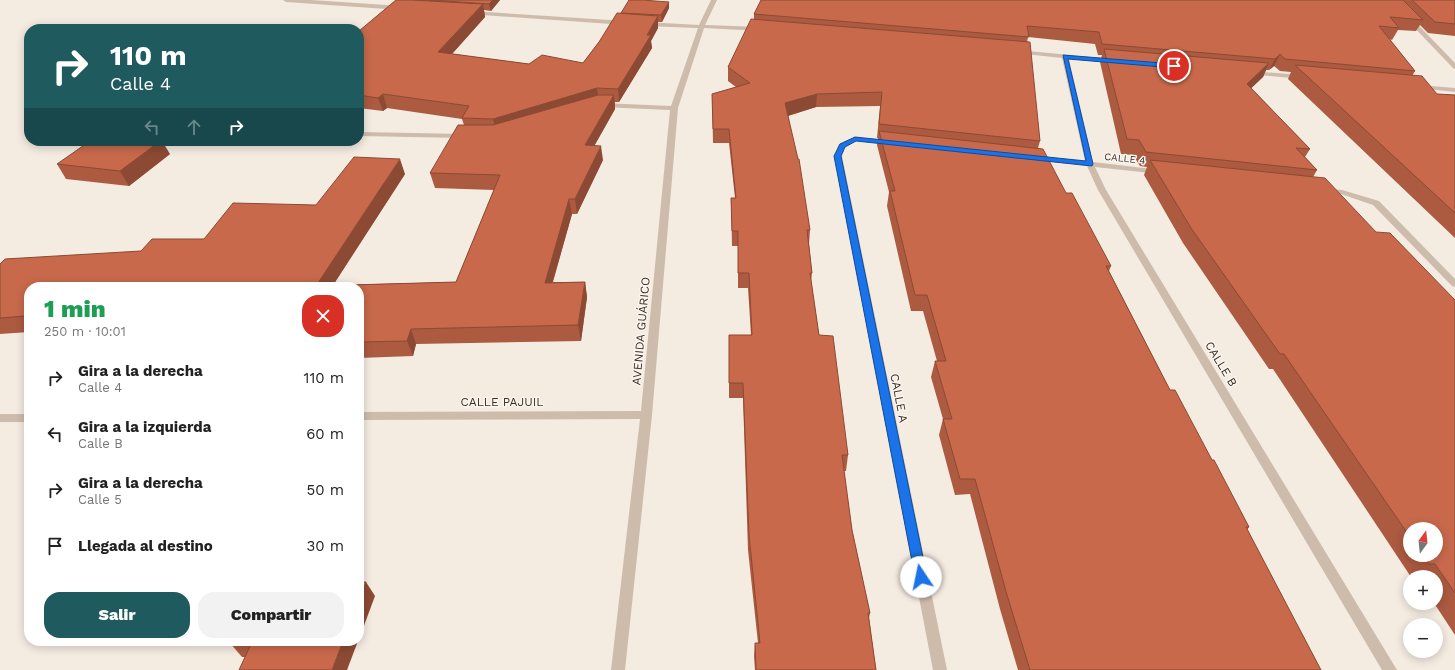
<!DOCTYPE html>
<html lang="es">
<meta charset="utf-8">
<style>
body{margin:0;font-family:"Work Sans",sans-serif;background:#f2f2f2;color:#222;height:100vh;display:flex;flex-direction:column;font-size:15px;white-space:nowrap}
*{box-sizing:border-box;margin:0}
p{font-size:13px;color:#767676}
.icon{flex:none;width:22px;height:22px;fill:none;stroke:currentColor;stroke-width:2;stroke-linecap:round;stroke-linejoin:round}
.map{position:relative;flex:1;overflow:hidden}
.panel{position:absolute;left:24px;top:282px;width:340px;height:364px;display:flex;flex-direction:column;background:#fff;border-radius:16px;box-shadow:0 2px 10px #0003}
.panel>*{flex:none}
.guide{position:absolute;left:24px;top:24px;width:340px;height:122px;border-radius:16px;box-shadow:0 2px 10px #0003;background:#1f5a5e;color:#fff;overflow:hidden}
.needle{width:26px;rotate:15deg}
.controls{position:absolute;left:1403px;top:522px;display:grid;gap:8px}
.controls a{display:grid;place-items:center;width:40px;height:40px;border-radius:50%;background:#fff;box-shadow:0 2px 10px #0003;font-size:20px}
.pin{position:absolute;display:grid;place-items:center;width:34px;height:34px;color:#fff;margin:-17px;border:2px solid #fff;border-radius:50%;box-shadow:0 1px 4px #0007}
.me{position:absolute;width:44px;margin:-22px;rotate:349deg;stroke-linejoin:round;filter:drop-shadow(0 0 3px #0008)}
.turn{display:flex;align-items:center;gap:14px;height:84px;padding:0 20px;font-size:18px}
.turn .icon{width:52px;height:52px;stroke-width:2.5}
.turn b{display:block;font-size:28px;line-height:34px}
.lanes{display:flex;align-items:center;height:38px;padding:0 20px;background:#0003;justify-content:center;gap:20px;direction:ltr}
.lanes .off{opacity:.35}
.round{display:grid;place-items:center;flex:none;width:42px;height:42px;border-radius:16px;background:#f2f2f2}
.headline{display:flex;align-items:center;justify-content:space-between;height:68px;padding:0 20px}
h1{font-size:24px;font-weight:800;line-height:30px;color:#1e9e55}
.action{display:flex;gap:8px;margin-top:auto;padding:8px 20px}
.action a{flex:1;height:46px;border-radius:16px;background:#1f5a5e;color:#fff;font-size:16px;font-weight:800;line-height:46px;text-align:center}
.action a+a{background:#f2f2f2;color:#222}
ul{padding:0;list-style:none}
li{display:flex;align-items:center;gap:12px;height:56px;padding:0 20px}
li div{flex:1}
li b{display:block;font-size:15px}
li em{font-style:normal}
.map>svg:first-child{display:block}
</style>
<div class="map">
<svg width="1455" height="670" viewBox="0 0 1455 670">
<rect width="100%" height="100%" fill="#f4ebe1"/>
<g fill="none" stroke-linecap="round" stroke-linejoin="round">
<g fill="#cdbbac" fill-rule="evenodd">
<path d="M283,0H311L401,6L404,8L401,10L286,2Z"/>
<path d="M711,0H717L705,25L761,27L764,29L761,31L704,28L678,108L652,415L625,670H611L640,419L359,420V412L641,411L670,110L602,107L598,105L602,103L671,106L698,28L645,26L642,24L645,22L699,25Z"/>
<path d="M1388,0H1394L1455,63V69L1453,68Z"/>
<path d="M471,11L625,21L628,23L625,25L469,14V12Z"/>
<path d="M1017,50L1113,59L1116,61L1113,63L1069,59L1093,162L1160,170L1164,172L1160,174L1095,167L1106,190L1397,670H1382L1098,190L1087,166L1036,160L1032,158L1036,156L1085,161L1062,58L1015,53L1014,52Z"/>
<path d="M1251,71L1302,75L1305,77L1302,79L1249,74L1248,73Z"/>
<path d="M1420,85L1455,88V92L1418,88V86Z"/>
<path d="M359,132L465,134L469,136L465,138L359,136Z"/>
<path d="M855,137L891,141L895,143L891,145L856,141L845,147L842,156L947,670H933L834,156L839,144Z"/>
<path d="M1322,188L1342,190L1379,201L1455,279V287L1452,286L1373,205L1341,194L1322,192Z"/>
<rect x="0" y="414" width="29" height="8"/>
</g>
</g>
<g fill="#ac5a40" fill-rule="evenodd">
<path d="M396,0H500L491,11L484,10L485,17L452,54L529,64L583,63L621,13L669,8L662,22H658V28L651,41L652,48L619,102H615V109L594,146L603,160L577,214H572L553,282H585L587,297L581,341L416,344L413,356L359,358V287H29V332L0,334V264L141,251L204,239L316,205L405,174L333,285L456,282L494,190L435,188L430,173L464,125L462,119L387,108L383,111L359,108V31Z"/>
<path d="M761,0H1455V36L1428,33L1420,25L1416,31L1398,30L1392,40L1389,39L1415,71L1412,76L1437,94L1455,95V238L1288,79L1291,72L1280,71L1274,66L1269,70H1266L1263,77L1251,88L1310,149L1305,157L1317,170L1313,177L1376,232L1455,300V635L1434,603H1436V577H1411L1273,369H1269L1183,243L1144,175L1147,167L1140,166L1133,155L1121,154L1100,62L1102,55H1098L1095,44L1028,37L1027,42L1040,141L1038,148L1111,266L1109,271L1170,390L1212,460L1249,527L1247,530L1321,670H1018L1000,609L970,494L955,495L939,435L943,419L931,377L935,361H937L923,311H911L887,206L889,192L877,145L878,138H877L880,106L816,107L788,116L810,230L809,244L812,273L811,281L819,335L848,455L846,471H844L852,530L870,613L869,618L876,670H755L754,656L755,643H758L748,550L743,398H729V335H751L748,288H738V246H732L731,198H735L729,143H713L712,94L736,87L728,81V67L754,19V14ZM1410,529L1436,555H1410Z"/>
<path d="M170,154L129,186L66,179L57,164Z"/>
<path d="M358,641L245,657H242L230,643Z"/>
</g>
<g fill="#8c4a34">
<path d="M493,0H500L491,11L489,4Z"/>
<path d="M669,2V8L662,22L661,15Z"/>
<path d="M483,4L485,17L442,65L438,52Z"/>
<path d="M658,16V28L651,41L652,48L619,102L618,89Z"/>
<path d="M1280,54L1274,66L1269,70L1275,59Z"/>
<path d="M1269,63L1263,77L1241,98L1247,84Z"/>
<path d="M597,88L599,102L496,132L493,119Z"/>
<path d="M383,94L387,108L383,111L378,98Z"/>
<path d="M817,94L816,107L784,117L785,103Z"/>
<path d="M614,95L615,109L587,159L585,145Z"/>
<path d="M160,141H162L170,154L129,186L120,171Z"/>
<path d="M601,146L603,160L577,214L575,199Z"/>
<path d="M400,159L405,174L332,287L316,286Z"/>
<path d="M569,199L572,214L548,298L545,283Z"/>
<path d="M585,282L587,297L581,341L578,325Z"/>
<path d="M29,313V319L26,316Z"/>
<path d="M411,329L416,344L413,356L407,341Z"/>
<path d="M366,582L375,596L359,639V600Z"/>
<path d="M343,641H358L347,670H332Z"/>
</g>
<g fill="#c8694b" stroke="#8c4a34">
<path d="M396,0H412L483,4L438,52L529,64L542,55L583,63L599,42L617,13L658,16L647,35H651L618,89L597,88L493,119L462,118L469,106L383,94L378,98L359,95V31Z"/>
<path d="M429,0H493L489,4Z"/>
<path d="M629,0H642L669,2L661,15L621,13Z"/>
<path d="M761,0H1403L1423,20L1390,17L1399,28L1379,26L1415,71L1285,59L1280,54L1275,59L1102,44L1099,32L1027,26L1029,37L754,14Z"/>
<path d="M1412,0H1455V24L1435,22Z"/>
<path d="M751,19L1030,42L1040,141L879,124L882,92L817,94L785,103L798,159H799L810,230H807L812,273H810L819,335L833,336L848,455H842L852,530L870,613H868L876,670H756L755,643H760L749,535L743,383H729V335H752L749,273H738V231H732L731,198H736L729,129H713L712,94L750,83L728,67Z"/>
<path d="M306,28L314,29H304Z"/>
<path d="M1104,49L1269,63L1247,84L1310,149L1296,148L1317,170L1146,152L1139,140L1127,139Z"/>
<path d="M1295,65L1422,76L1437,94L1455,95V213Z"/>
<path d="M598,95H614L585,145L601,146L575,199H569L545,283L585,282L578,325L411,329L407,341L359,342V287H29V313L26,316L0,318V264L5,259L141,251L152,239H204L233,203L316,205L354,157L400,159L316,286L456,282L500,175L430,173L458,125H493Z"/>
<path d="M879,131L1043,149L1066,193H1072L1111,266H1106L1170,390H1175L1212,460H1214L1249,527H1246L1321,670H1030L1007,595L975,479H960L943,419H952L935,361H946L927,295H915L890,191H895Z"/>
<path d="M90,141H160L120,171L57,164Z"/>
<path d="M1150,160L1325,178L1376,232L1390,233L1455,300V593L1435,564H1429L1423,555H1436V529H1410V537L1284,354H1280L1191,228Z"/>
<path d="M359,582H366L359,600Z"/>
<path d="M231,641H343L332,670H239L251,644L230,643Z"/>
</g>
<path fill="#1a73e8" stroke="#114b97" d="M1063,55L1174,64L1177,66L1174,68L1068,59L1093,164L1092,166L856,141L845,147L841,156L927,577L925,580L921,582L917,580L915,577L834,156L840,144L855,137L1086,161Z"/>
<g text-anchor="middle" stroke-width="3" stroke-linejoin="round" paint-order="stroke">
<g font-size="10" fill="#3b302b" stroke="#fbf5ee">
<text transform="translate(1125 158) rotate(6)" y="4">CALLE 4</text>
</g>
<g font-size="12" fill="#3b302b" stroke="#fbf5ee">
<text transform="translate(641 331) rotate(-85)" y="4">AVENIDA GUÁRICO</text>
<text transform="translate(1221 364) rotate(59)" y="4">CALLE B</text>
<text transform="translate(899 398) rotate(79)" y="4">CALLE A</text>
<text x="502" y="406">CALLE PAJUIL</text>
</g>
</g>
</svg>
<div class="controls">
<a><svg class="needle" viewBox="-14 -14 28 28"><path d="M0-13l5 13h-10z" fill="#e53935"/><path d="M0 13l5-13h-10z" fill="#767676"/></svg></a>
<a>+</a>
<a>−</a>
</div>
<div class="pin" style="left:1174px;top:66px;background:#d93025"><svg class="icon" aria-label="arrive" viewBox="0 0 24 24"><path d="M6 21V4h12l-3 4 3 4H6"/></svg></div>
<svg class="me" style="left:921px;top:577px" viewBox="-20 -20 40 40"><circle r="19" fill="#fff"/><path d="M0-13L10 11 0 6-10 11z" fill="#1a73e8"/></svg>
<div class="guide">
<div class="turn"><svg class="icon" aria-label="right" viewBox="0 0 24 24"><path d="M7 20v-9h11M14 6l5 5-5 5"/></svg><div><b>110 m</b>Calle 4</div></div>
<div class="lanes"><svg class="icon off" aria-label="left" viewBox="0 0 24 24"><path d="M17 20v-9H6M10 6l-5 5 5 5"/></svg><svg class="icon off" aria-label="ahead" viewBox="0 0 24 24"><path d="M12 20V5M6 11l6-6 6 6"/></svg><svg class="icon" aria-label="right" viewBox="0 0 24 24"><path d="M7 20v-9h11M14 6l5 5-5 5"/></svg></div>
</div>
<section class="panel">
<div class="headline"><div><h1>1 min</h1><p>250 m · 10:01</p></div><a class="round" style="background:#d93025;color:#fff"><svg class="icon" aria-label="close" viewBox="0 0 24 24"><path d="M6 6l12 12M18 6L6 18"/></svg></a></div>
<ul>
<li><svg class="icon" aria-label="right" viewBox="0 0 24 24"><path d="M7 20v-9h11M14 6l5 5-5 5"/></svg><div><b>Gira a la derecha</b><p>Calle 4</p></div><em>110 m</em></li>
<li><svg class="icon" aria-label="left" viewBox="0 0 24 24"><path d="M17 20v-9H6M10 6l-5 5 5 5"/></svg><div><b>Gira a la izquierda</b><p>Calle B</p></div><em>60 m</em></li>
<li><svg class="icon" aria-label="right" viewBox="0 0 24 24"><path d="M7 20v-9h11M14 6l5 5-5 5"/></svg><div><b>Gira a la derecha</b><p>Calle 5</p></div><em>50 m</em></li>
<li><svg class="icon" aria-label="arrive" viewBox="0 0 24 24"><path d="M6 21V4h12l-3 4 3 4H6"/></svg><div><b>Llegada al destino</b></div><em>30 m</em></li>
</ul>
<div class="action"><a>Salir</a><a>Compartir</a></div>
</section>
</div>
